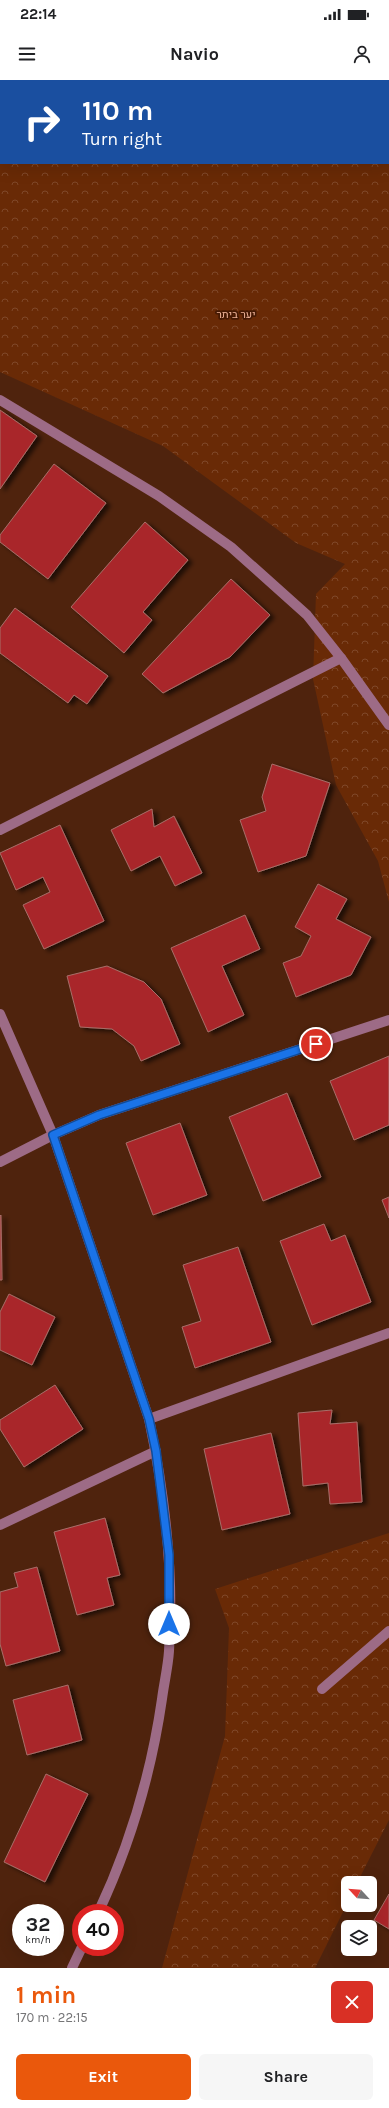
<!DOCTYPE html>
<meta charset="utf-8">
<style>
body{margin:0;font-family:Karla,Heebo,sans-serif;background:#f6f6f6;color:#202124;height:100vh;display:flex;flex-direction:column;font-size:15px;white-space:nowrap}
*{box-sizing:border-box;margin:0}
p{font-size:13px;color:#757577}
.icon{flex:none;width:22px;height:22px;fill:none;stroke:currentColor;stroke-width:2;stroke-linecap:round;stroke-linejoin:round}
.map{position:relative;height:1888px;overflow:hidden}
.panel{display:flex;flex-direction:column;background:#fff;flex:1}
.panel>*{flex:none}
.top-card{position:absolute;left:0px;top:0px;width:389px;height:84px;box-shadow:0 4px 16px #0002;background:#1a4fa0;color:#fff;overflow:hidden}
.needle{width:26px;rotate:296deg}
.fabs{position:absolute;left:341px;top:1796px;display:grid;gap:8px}
.fabs a{display:grid;place-items:center;width:36px;height:36px;border-radius:6px;background:#fff;box-shadow:0 4px 16px #0002;font-size:20px}
.speed{position:absolute;left:12px;top:1824px;display:flex;gap:8px;font-size:20px;font-weight:700;text-align:center}
.speed>*{display:grid;place-content:center;width:52px;height:52px;border-radius:50%;background:#fff;box-shadow:0 4px 16px #0002;line-height:1}
.speed small{font-size:10px;font-weight:400}
.speed .limit{border:6px solid #d22;background:#fff;color:#111}
.pin{position:absolute;display:grid;place-items:center;width:34px;height:34px;color:#fff;margin:-17px;border:2px solid #fff;border-radius:50%;box-shadow:0 1px 4px #0007}
.me{position:absolute;width:44px;margin:-22px;rotate:0deg;stroke-linejoin:round;filter:drop-shadow(0 0 3px #0008)}
.turn{display:flex;align-items:center;gap:14px;height:84px;padding:0 16px;font-size:18px}
.turn .icon{width:52px;height:52px;stroke-width:2.5}
.turn b{display:block;font-size:28px;line-height:34px}
.round{display:grid;place-items:center;flex:none;width:42px;height:42px;border-radius:6px;background:#f6f6f6}
.headline{display:flex;align-items:center;justify-content:space-between;height:68px;padding:0 16px}
h1{font-size:24px;font-weight:700;line-height:30px;color:#ea580c}
.button{display:flex;gap:8px;margin-top:auto;padding:8px 16px}
.button a{flex:1;height:46px;border-radius:6px;background:#ea580c;color:#fff;font-size:16px;font-weight:700;line-height:46px;text-align:center}
.button a+a{background:#f6f6f6;color:#202124}
.status{display:flex;justify-content:space-between;align-items:center;height:28px;padding:0 20px;background:#fff;direction:ltr}
.status svg{height:11px;fill:currentColor}
header{display:flex;justify-content:space-between;align-items:center;height:52px;padding:0 16px;background:#fff;font-size:18px;font-weight:700}
.map>svg:first-child{display:block}
</style>
<div class="status"><b>22:14</b><svg viewBox="0 0 49 12"><path d="M0 12V9h3v3zM5 12V6h3v6zM10 12V3h3v9zM15 12V0h3v12zM26 1h20v11H26zM47 4h2v5h-2z"/></svg></div>
<header><svg class="icon" aria-label="menu" viewBox="0 0 24 24"><path d="M4 6h16M4 12h16M4 18h16"/></svg>Navio<svg class="icon" aria-label="person" viewBox="0 0 24 24"><circle cx="12" cy="8" r="4"/><path d="M4 21q1-7 8-7t8 7"/></svg></header>
<div class="map">
<svg width="389" height="1888" viewBox="0 0 389 1888">
<defs>
<pattern id="forest-crowns" width="20" height="18" patternUnits="userSpaceOnUse"><rect width="20" height="18" fill="#692a06"/><path d="M2 6a3 3 0 1 1 6 0M12 15a3 3 0 1 1 6 0" fill="none" stroke="#7f4829"/></pattern>
<filter id="shadow"><feDropShadow dx="4.5" dy="2.5" stdDeviation="2" flood-color="#0009"/></filter>
</defs>
<rect width="100%" height="100%" fill="#4f230d"/>
<g fill="url(#forest-crowns)" fill-rule="evenodd">
<path d="M0,0H389V822L378,781L336,705L313,599L316,514L345,484L296,463L163,366L0,292ZM1,1H388V83H1Z"/>
<path d="M389,1453V1740L357,1803H348V1822L315,1888H162L225,1656L229,1548L215,1509Z"/>
</g>
<g fill="#a9282a" stroke="#a76e69" filter="url(#shadow)">
<path d="M0,330L37,356L0,409Z"/>
<path d="M54,384L106,423L48,499L0,462V455Z"/>
<path d="M145,442L188,480L143,532L152,540L124,573L71,527Z"/>
<path d="M231,499L270,535L230,577L163,613L142,594Z"/>
<path d="M15,528L108,596L87,624L74,615L68,623L0,573V548Z"/>
<path d="M272,684L330,703L306,776L258,792L240,740L266,731L262,717Z"/>
<path d="M152,729L154,747L174,736L202,793L175,806L160,776L131,791L111,750Z"/>
<path d="M60,745L104,841L44,869L23,825L50,812L43,797L16,810L0,773Z"/>
<path d="M318,804L347,819L336,839L371,857L351,895L296,917L283,883L301,876L311,856L295,847Z"/>
<path d="M245,835L260,869L222,886L244,935L208,952L171,868Z"/>
<path d="M107,886L144,902L161,919L180,964L141,981L134,966L112,949L80,947L67,896Z"/>
<path d="M389,976V1045L354,1060L330,1001Z"/>
<path d="M287,1013L321,1097L263,1121L229,1037Z"/>
<path d="M180,1043L207,1115L153,1135L126,1063Z"/>
<path d="M389,1117V1138L382,1120Z"/>
<path d="M1,1135L2,1200H0V1136Z"/>
<path d="M324,1144L331,1161L345,1155L371,1222L312,1245L280,1161Z"/>
<path d="M238,1167L271,1262L195,1288L182,1247L201,1241L183,1185Z"/>
<path d="M9,1214L55,1237L32,1285L0,1270V1232Z"/>
<path d="M55,1305L83,1349L24,1387L0,1349V1340Z"/>
<path d="M332,1330L330,1344L357,1342L362,1422L330,1424L328,1403L303,1406L298,1333Z"/>
<path d="M271,1353L290,1434L222,1450L204,1369Z"/>
<path d="M105,1438L120,1495L107,1498L114,1525L77,1535L54,1452Z"/>
<path d="M37,1487L60,1571L6,1586L0,1564V1512L18,1507L14,1493Z"/>
<path d="M68,1605L82,1660L27,1675L13,1620Z"/>
<path d="M46,1694L88,1714L45,1802L4,1782Z"/>
<path d="M389,1814V1849L374,1840Z"/>
</g>
<g fill="none" stroke-linecap="round" stroke-linejoin="round">
<g stroke="#9d6b86" stroke-width="10">
<path d="M0,320L159,416L231,467L307,535L341,578L389,645"/>
<path d="M0,750L341,578"/>
<path d="M0,934L53,1055L149,1339C165,1415 174,1494 169,1571C168,1587 164,1603 162,1619C151,1695 131,1763 98,1833"/>
<path d="M0,1082L53,1055L99,1035L389,940"/>
<path d="M149,1339L389,1253"/>
<path d="M0,1445L156,1371"/>
<path d="M322,1609L389,1551"/>
<path d="M72,1888L82,1867"/>
</g>
</g>
<g fill="none" stroke-linecap="round" stroke-linejoin="round">
<g stroke="#114b97" stroke-width="10">
<path id="route" d="M169,1544V1475L156,1371L149,1339L53,1055L99,1035L316,964"/>
</g>
<use href="#route" stroke="#1a73e8" stroke-width="7"/>
</g>
<g text-anchor="middle" stroke-width="3.5" stroke-linejoin="round" paint-order="stroke">
<g font-size="11" fill="#ecb197" stroke="#441903">
<text x="236" y="238">יער ביתר</text>
</g>
</g>
</svg>
<div class="fabs">
<a><svg class="needle" viewBox="-14 -14 28 28"><path d="M0-13l5 13h-10z" fill="#e53935"/><path d="M0 13l5-13h-10z" fill="#757577"/></svg></a>
<a><svg class="icon" aria-label="layers" viewBox="0 0 24 24"><path d="M12 4l9 5-9 5-9-5zM3 14l9 5 9-5"/></svg></a>
</div>
<div class="speed"><div>32<small>km/h</small></div><div class="limit">40</div></div>
<div class="pin" style="left:316px;top:964px;background:#d93025"><svg class="icon" aria-label="arrive" viewBox="0 0 24 24"><path d="M6 21V4h12l-3 4 3 4H6"/></svg></div>
<svg class="me" style="left:169px;top:1544px" viewBox="-20 -20 40 40"><circle r="19" fill="#fff"/><path d="M0-13L10 11 0 6-10 11z" fill="#1a73e8"/></svg>
<div class="top-card">
<div class="turn"><svg class="icon" aria-label="right" viewBox="0 0 24 24"><path d="M7 20v-9h11M14 6l5 5-5 5"/></svg><div><b>110 m</b>Turn right</div></div>
</div>
</div>
<section class="panel">
<div class="headline"><div><h1>1 min</h1><p>170 m · 22:15</p></div><a class="round" style="background:#d93025;color:#fff"><svg class="icon" aria-label="close" viewBox="0 0 24 24"><path d="M6 6l12 12M18 6L6 18"/></svg></a></div>
<div class="button"><a>Exit</a><a>Share</a></div>
</section>
